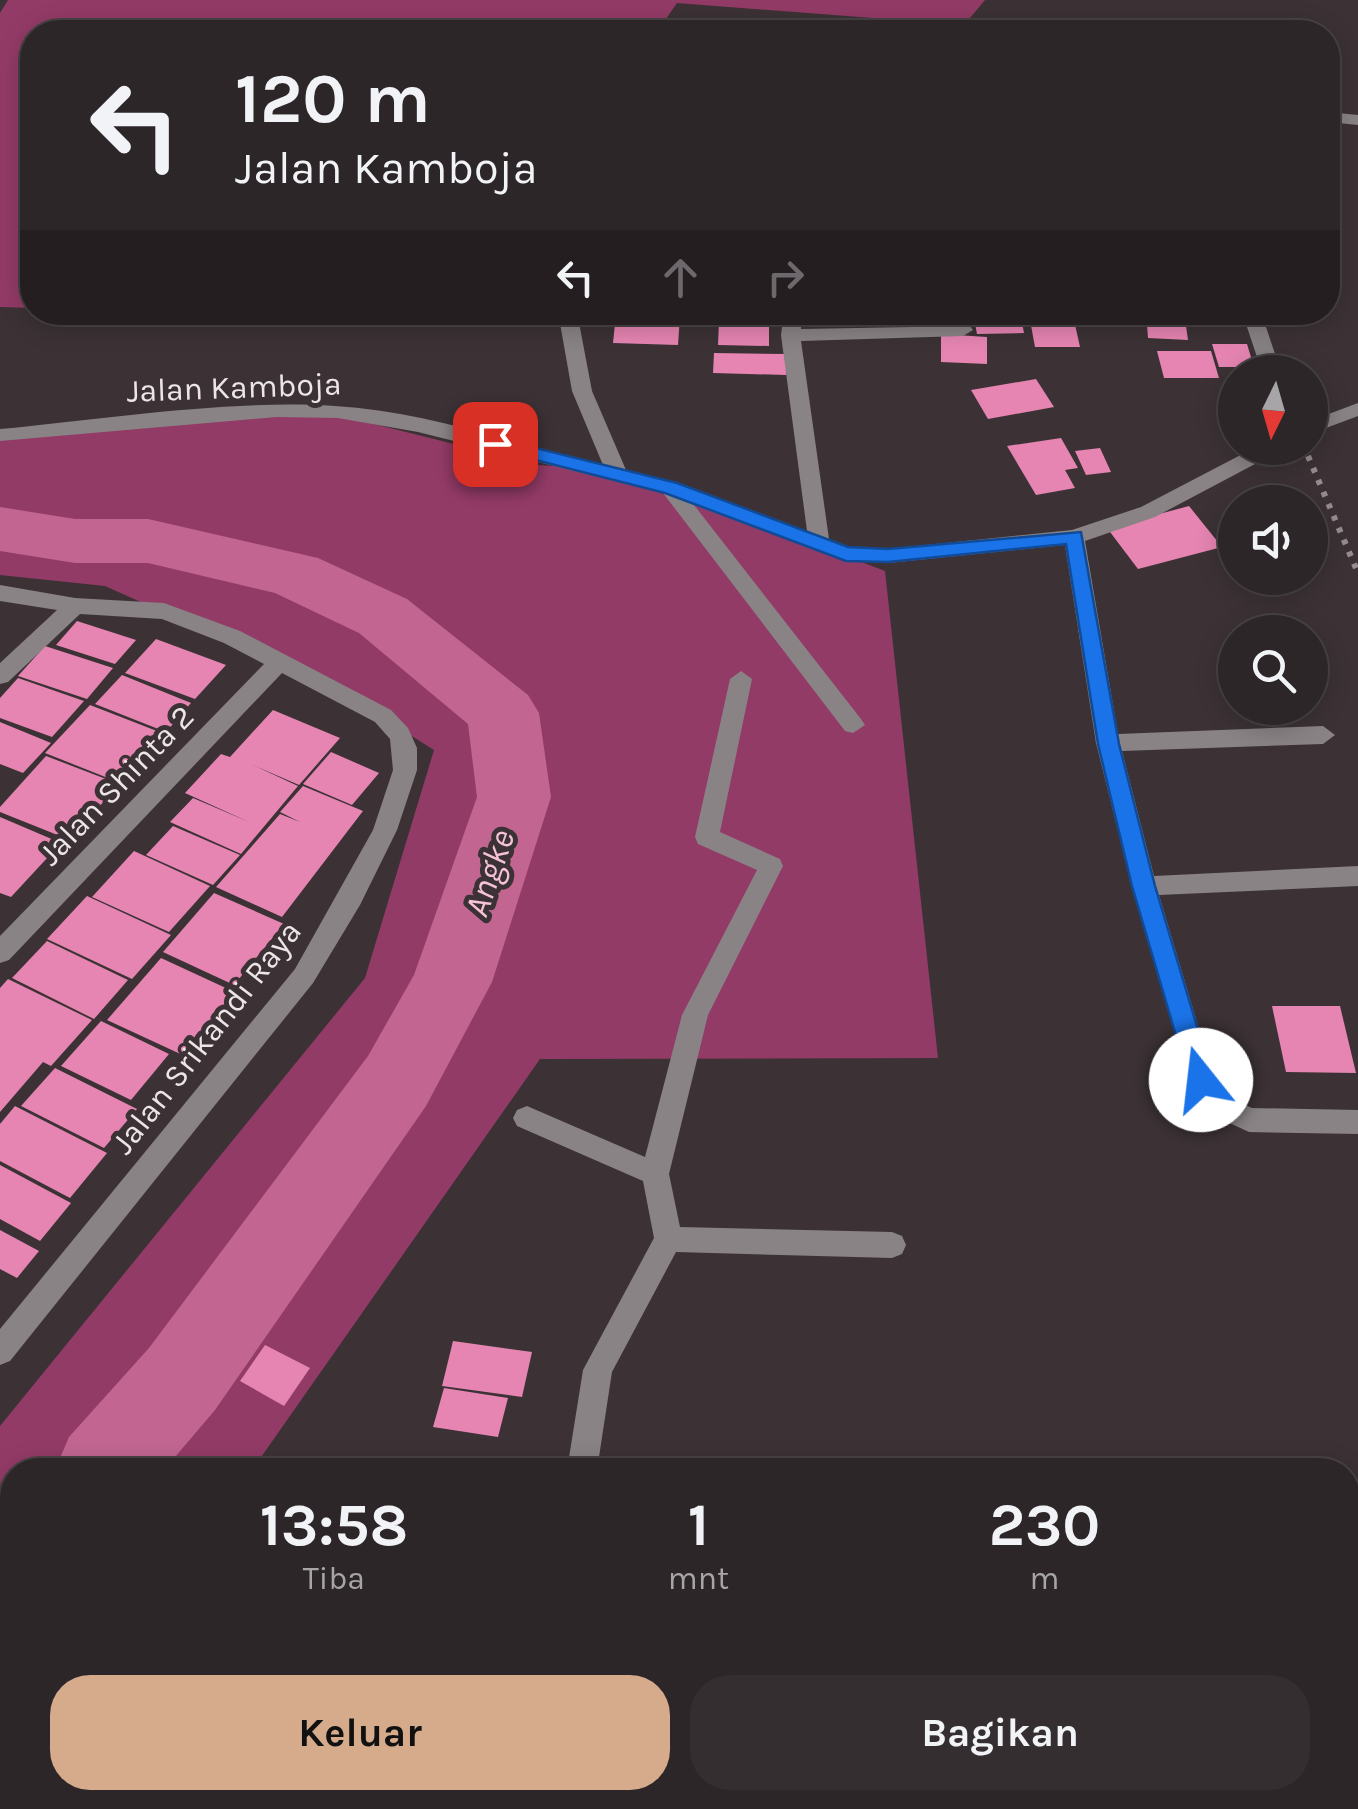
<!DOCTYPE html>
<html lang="id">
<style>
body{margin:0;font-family:Karla,sans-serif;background:#352e30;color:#f1f3f6;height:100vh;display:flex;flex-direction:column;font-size:38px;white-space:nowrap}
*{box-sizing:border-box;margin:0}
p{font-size:32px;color:#a7a5a8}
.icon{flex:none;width:55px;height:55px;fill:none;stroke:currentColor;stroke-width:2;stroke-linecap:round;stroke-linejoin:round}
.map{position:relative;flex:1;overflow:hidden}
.side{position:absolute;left:0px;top:1458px;width:1360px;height:352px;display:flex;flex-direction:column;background:#2d2628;border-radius:40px 40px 0 0;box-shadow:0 5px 25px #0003,0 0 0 2px #484345}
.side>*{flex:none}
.top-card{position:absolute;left:20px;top:20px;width:1320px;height:305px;border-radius:40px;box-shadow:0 5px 25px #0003,0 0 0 2px #484345;background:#2d2628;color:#f1f3f6;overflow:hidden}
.needle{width:65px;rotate:185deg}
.tools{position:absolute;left:1218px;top:355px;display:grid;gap:20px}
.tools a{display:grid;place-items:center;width:110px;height:110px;border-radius:50%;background:#2d2628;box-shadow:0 5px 25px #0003,0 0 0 2px #484345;font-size:50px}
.pin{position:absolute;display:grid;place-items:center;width:85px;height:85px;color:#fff;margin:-42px;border-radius:20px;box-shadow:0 5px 15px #0006}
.me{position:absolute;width:110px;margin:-55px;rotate:344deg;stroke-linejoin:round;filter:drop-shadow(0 0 8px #0008)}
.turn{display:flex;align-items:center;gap:35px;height:210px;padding:0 50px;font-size:45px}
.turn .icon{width:130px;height:130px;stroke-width:2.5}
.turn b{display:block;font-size:70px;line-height:85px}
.lanes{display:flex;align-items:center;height:95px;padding:0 50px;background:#0003;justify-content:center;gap:50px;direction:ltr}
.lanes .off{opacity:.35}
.eta{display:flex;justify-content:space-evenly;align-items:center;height:170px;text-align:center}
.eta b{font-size:60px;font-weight:700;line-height:70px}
.action{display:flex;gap:20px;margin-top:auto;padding:20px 50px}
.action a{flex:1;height:115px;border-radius:40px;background:#d6ab8b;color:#111;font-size:40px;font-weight:700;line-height:115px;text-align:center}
.action a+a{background:#352e30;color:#f1f3f6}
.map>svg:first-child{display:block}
</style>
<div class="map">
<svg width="1358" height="1809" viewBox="0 0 1358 1809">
<rect width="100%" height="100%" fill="#3c3236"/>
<path fill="#4d3c43" d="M259,1798H516L515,1809H258Z"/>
<g fill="#933b67">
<path d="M8,0H985L964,25L677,3L657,32H32V308L0,307V13Z"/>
<path d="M302,406L538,465L620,470L885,571L938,1058L540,1059L252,1470H12V1798H259L258,1809H25L0,1796V1426L365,978L434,750L340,691L105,586L0,575V430Z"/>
</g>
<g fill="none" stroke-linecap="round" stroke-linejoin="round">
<g fill="#c26691" fill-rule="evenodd">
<path d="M0,507L75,519H148L318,558L407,599L528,695L539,713L551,797L492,982L426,1106L215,1410L164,1470H55L69,1437L149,1348L368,1056L414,975L477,797L468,724L359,633L275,593L148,563H75L0,551Z"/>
<path d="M12,1546V1664L0,1669V1551Z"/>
</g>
</g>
<g fill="#e685b2">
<path d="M973,312H1020L1024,333L977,334Z"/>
<path d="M1146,312H1184L1188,340L1148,338Z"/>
<path d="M616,314L680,316L678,345L613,343Z"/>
<path d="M719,320L769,321V346L718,345Z"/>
<path d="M1030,320H1074L1080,347H1035Z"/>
<path d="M941,334L987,337V364L941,362Z"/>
<path d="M1212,344H1247L1254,367H1219Z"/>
<path d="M1157,351H1211L1219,378H1164Z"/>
<path d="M714,353L786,354V375L713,373Z"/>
<path d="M1036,379L1054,407L988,419L971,390Z"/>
<path d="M1061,438L1078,468L1065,470L1075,488L1036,495L1007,446Z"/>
<path d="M1100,448L1111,472L1086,475L1075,451Z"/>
<path d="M1189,506L1222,547L1138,569L1107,528Z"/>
<path d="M77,621L136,640L115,664L56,645Z"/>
<path d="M156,639L226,665L195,699L125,673Z"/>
<path d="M45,646L113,668L87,699L18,676Z"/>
<path d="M122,675L191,703L166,732L95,704Z"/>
<path d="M18,678L84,701L52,737L0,718V698Z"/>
<path d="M90,705L162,733L118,782L45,753Z"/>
<path d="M273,710L340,738L299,785L253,765L298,786L241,854L170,822L193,798L249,822L185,793L221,754L230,757Z"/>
<path d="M0,722L51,743L23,773L0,764Z"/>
<path d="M331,752L379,773L352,805L303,784Z"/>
<path d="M46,756L119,784L70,840L0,812V807Z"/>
<path d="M303,786L363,811L282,917L216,887L280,814L300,822L280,812Z"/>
<path d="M0,817L61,843L11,897L0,893Z"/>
<path d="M173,826L240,855L213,885L146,855Z"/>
<path d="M134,851L210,886L169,932L92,897Z"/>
<path d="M214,893L284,924L234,985L163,952Z"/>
<path d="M87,896L171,935L132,979L47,939Z"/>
<path d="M47,941L128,980L94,1019L12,978Z"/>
<path d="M161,958L241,995L189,1058L107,1020Z"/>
<path d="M8,979L92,1020L51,1066L43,1062L0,1112V988Z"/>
<path d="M1272,1006H1340L1356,1073L1286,1072Z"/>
<path d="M101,1021L169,1054L131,1100L61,1066Z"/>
<path d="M55,1068L137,1109L104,1148L21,1106Z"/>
<path d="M15,1106L107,1153L70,1198L0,1161V1124Z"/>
<path d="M0,1165L71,1203L40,1241L0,1219Z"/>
<path d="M0,1230L39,1251L17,1278L0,1269Z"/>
<path d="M453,1341L532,1352L522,1397L442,1386Z"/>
<path d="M265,1345L310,1368L284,1406L240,1381Z"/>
<path d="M444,1388L508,1398L498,1437L433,1427Z"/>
<path d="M12,1744V1795L0,1787V1763Z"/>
<path d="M0,1790L30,1809H0Z"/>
<path d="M17,1798H136L129,1809H36Z"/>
</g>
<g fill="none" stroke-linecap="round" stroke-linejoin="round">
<path stroke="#948c8f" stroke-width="5" stroke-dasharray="4 5" stroke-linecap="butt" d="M1305,450L1309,459"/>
<path stroke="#948c8f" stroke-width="6" stroke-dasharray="5 8" stroke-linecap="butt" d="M1308,456L1358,573"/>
<g fill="#898385" fill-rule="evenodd">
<path d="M1328,112L1358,115V125L1328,122Z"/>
<path d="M558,312H577L592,391L626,470L677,483L807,531L781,335L784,312H803L801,329L970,326L973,330L963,336L801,341L829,539L849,547L888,549L1072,530L1141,507L1254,448H1279L1276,453L1155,517L1085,541L1118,734L1323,726L1335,735L1323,744L1122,751L1154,876L1358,866V886L1159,895L1213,1076L1230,1098L1252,1108L1358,1110V1134L1249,1132L1210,1114L1192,1088L1132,886L1096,743L1065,545L888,563L847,561L694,505L861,719L865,725L853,733L845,731L663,493L418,432L338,418L277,417L0,441V429C106,419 230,399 335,406C424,411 516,444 603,465L572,391Z"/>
<path d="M1242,312H1261L1281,372H1262Z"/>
<path d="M1358,403V416L1310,434V421Z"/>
<path d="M0,585L75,598L164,603L240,631L391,710L408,728L417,748V770L397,830L360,905L313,983L10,1361L0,1365V1329L295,969L373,830L393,770L390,739L375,722L282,673L9,960L0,963V936L264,664L224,643L162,619L80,614L8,682L0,684V663L57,610L0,601Z"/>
<path d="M741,671L752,679L720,832L780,859L783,866L708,1015L669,1174L680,1227L892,1232L902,1236L906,1245L902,1254L892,1258L676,1252L612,1372L597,1470H567L583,1370L654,1238L643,1181L517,1126L513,1118L517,1110L527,1106L645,1157L682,1015L757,870L698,844L695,837L730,679Z"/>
<path d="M1348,1654L1358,1655V1687L1348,1686Z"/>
<path d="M497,1798H531L528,1809H494Z"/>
</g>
</g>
<path fill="#1a73e8" stroke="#114b97" stroke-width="2.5" d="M495,438L677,483L848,547L888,549L1081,532L1119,744L1155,886L1213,1080L1210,1088L1201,1091L1193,1088L1189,1080L1132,886L1098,744L1066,544L888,562L846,561L665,493L488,448V440Z"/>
<g text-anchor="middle" stroke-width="10" stroke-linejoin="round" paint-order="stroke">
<g font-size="32" fill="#ece6e8" stroke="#3c3236">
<text transform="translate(234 387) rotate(-2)" y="11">Jalan Kamboja</text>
<text transform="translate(116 785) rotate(-46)" y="11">Jalan Shinta 2</text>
<text transform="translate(206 1037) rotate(-52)" y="11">Jalan Srikandi Raya</text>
</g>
<g font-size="35" font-style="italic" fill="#f5c2d7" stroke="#3c3236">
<text transform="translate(489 873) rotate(-71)" y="12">Angke</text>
</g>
</g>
</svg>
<div class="tools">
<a><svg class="needle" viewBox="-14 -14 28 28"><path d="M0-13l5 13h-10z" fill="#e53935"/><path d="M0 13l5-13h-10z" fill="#a7a5a8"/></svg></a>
<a><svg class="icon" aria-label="sound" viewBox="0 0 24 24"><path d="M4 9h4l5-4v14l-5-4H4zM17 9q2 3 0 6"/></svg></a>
<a><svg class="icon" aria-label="search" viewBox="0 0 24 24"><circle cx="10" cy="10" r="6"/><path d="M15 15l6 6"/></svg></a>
</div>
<div class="pin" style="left:495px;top:444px;background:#d93025"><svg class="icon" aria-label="arrive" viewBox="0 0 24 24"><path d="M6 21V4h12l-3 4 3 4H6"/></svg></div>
<svg class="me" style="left:1201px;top:1080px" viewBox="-20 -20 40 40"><circle r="19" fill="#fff"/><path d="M0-13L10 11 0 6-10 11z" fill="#1a73e8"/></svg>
<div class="top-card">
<div class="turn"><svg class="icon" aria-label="left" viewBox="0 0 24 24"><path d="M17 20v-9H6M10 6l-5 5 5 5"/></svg><div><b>120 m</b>Jalan Kamboja</div></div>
<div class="lanes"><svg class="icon" aria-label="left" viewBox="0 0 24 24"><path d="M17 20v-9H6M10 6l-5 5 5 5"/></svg><svg class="icon off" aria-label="ahead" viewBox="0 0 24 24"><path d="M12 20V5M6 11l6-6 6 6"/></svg><svg class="icon off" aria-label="right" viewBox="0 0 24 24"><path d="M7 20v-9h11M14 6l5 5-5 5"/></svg></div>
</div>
<section class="side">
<div class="eta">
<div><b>13:58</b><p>Tiba</p></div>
<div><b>1</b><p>mnt</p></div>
<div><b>230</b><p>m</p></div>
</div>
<div class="action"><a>Keluar</a><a>Bagikan</a></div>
</section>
</div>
